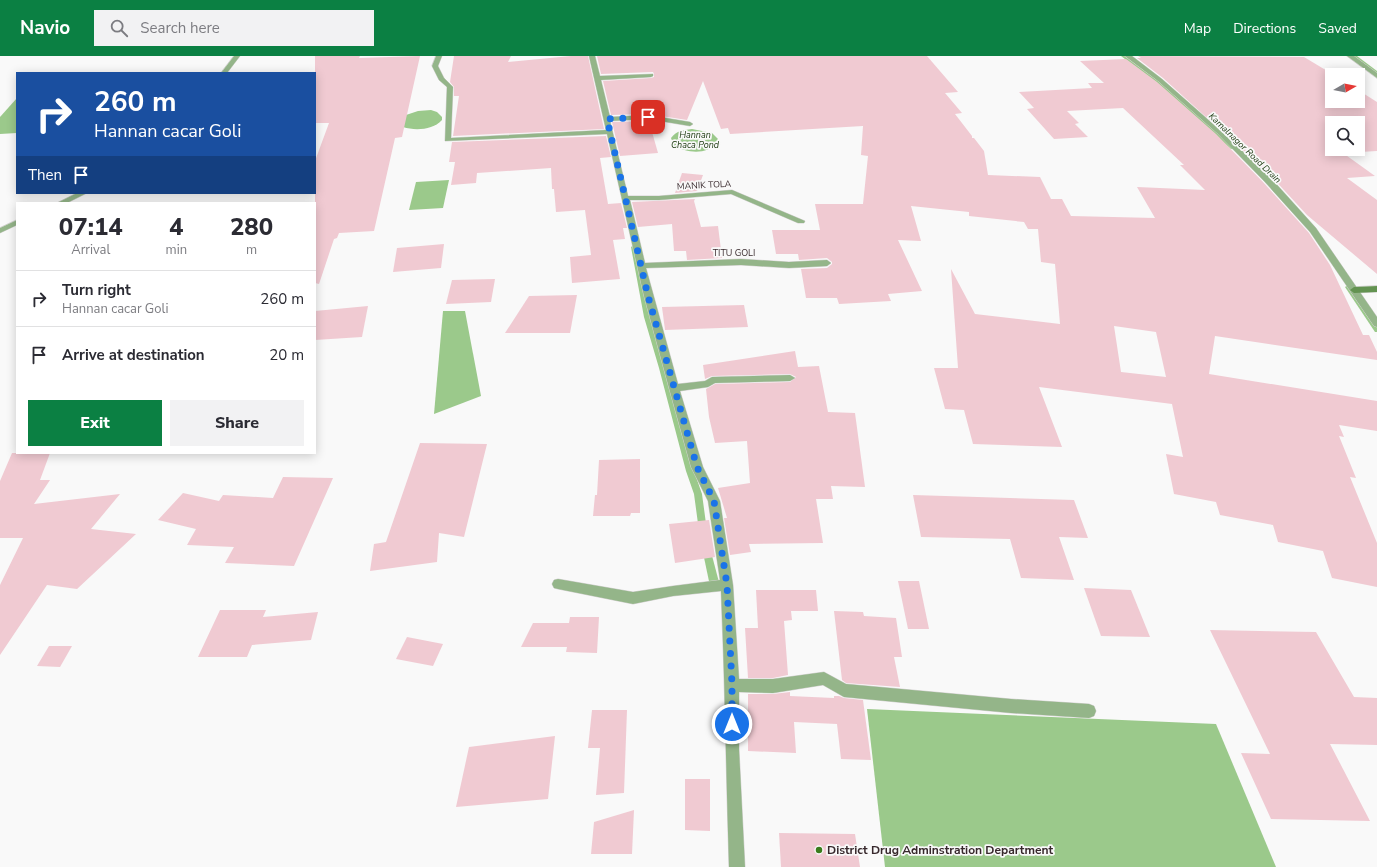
<!DOCTYPE html>
<style>
body{margin:0;font-family:"Nunito Sans",sans-serif;background:#f2f2f3;color:#2b2b33;height:100vh;display:flex;flex-direction:column;font-size:15px;white-space:nowrap}
*{box-sizing:border-box;margin:0}
p{font-size:13px;color:#7c7c81}
.icon{flex:none;width:22px;height:22px;fill:none;stroke:currentColor;stroke-width:2;stroke-linecap:round;stroke-linejoin:round}
.map{position:relative;flex:1;overflow:hidden}
.side{position:absolute;left:16px;top:146px;width:300px;height:252px;display:flex;flex-direction:column;background:#fff;border-radius:0px;box-shadow:0 2px 10px #0003}
.side>*{flex:none}
.hud{position:absolute;left:16px;top:16px;width:300px;height:122px;border-radius:0px;box-shadow:0 2px 10px #0003;background:#1a4fa0;color:#fff;overflow:hidden}
.needle{width:26px;rotate:81deg}
.fabs{position:absolute;left:1325px;top:12px;display:grid;gap:8px}
.fabs a{display:grid;place-items:center;width:40px;height:40px;border-radius:0px;background:#fff;box-shadow:0 2px 10px #0003;font-size:20px}
.pin{position:absolute;display:grid;place-items:center;width:34px;height:34px;color:#fff;margin:-17px;border-radius:8px;box-shadow:0 2px 6px #0006}
.me{position:absolute;width:44px;margin:-22px;rotate:0deg;stroke-linejoin:round;filter:drop-shadow(0 0 3px #0008)}
.turn{display:flex;align-items:center;gap:14px;height:84px;padding:0 12px;font-size:18px}
.turn .icon{width:52px;height:52px;stroke-width:2.5}
.turn b{display:block;font-size:28px;line-height:34px}
.then{display:flex;align-items:center;height:38px;padding:0 12px;background:#0003;gap:8px;font-size:15px}
.eta{display:flex;justify-content:space-evenly;align-items:center;height:68px;text-align:center}
.eta b{font-size:24px;font-weight:800;line-height:28px}
.primary-button{display:flex;gap:8px;margin-top:auto;padding:8px 12px}
.primary-button a{flex:1;height:46px;border-radius:0px;background:#0b8043;color:#fff;font-size:16px;font-weight:800;line-height:46px;text-align:center}
.primary-button a+a{background:#f2f2f3;color:#2b2b33}
ul{padding:0;list-style:none}
li{display:flex;align-items:center;gap:12px;height:56px;padding:0 12px;border-top:1px solid #e1e1e2}
li div{flex:1}
li b{display:block;font-size:15px}
li em{font-style:normal}
header{display:flex;align-items:center;gap:24px;box-sizing:border-box;height:56px;padding:0 20px;background:#0b8043;color:#fff}
header strong{font-size:19px}
nav{display:flex;gap:22px;margin-inline-start:auto;font-size:14px}
.search{width:280px;height:36px;background:#f2f2f3;display:flex;align-items:center;gap:10px;box-sizing:border-box;padding:0 14px;border-radius:0px;color:#7c7c81;font-size:15px}
.map>svg:first-child{display:block}
</style>
<header>
<strong>Navio</strong>
<div class="search"><svg class="icon" aria-label="search" viewBox="0 0 24 24"><circle cx="10" cy="10" r="6"/><path d="M15 15l6 6"/></svg>Search here</div>
<nav><a>Map</a><a>Directions</a><a>Saved</a></nav>
</header>
<div class="map">
<svg width="1377" height="811" viewBox="0 0 1377 811">
<rect width="100%" height="100%" fill="#f9f9f9"/>
<g fill="#9bc98b">
<path d="M17,42V77L0,78V61Z"/>
<path d="M431,54L437,56L442,61V64C433,74 415,75 403,71L406,59L418,55Z"/>
<path d="M692,73L712,77L718,83L717,87C707,99 687,97 674,90L671,82C676,75 683,74 692,73Z"/>
<path d="M449,124L443,152L409,154L416,126Z"/>
<path d="M443,255H465L481,340L434,358Z"/>
<path d="M867,653L1216,668L1276,811H885Z"/>
</g>
<g fill="none" stroke-linecap="round" stroke-linejoin="round">
<g fill="#9bc98b" fill-rule="evenodd">
<path d="M1121,0H1126L1153,19L1235,91V93H1231L1149,21Z"/>
<path d="M1352,0H1357L1377,15V18Z"/>
<path d="M634,189L637,191L650,261L667,312L694,415L702,438L707,475L706,477L703,479L700,477L699,475L694,438L686,415L659,312L644,261L631,191Z"/>
<path d="M1348,229L1350,230L1377,269V276H1375L1345,231Z"/>
<path d="M706,488L709,489L710,492L720,530L718,533L715,534L712,533L710,530L702,492L703,489Z"/>
</g>
</g>
<g fill="#f0cad2" fill-rule="evenodd">
<path d="M315,0H360L359,2L420,0L402,81L395,82L374,175L339,177L337,182L334,183L319,228L315,227V105L329,67H315Z"/>
<path d="M454,0H511L508,6L571,0H588L604,73L453,80L459,40H454V31L450,26Z"/>
<path d="M597,0H927L958,36L945,37L962,57L955,58L972,80V82H974L984,95L988,119L1040,121L1051,143H1062L1071,160L1155,162L1137,131L1205,134L1180,109H1184L1123,52L1067,55L1079,67L1075,68L1088,81L1054,83L1027,53L1034,52L1019,36L1092,32L1088,27H1104L1080,5L1126,3L1157,26L1216,78L1263,126L1309,177L1330,209L1363,279H1369L1377,296V304L1215,280L1209,318L1377,345V375L1339,369L1344,381L1339,380L1356,422L1350,421L1377,487V531L1332,522L1323,495L1278,486L1273,469L1220,459L1216,446L1174,438L1166,398L1183,401L1172,348L1039,331L1062,391L973,388L964,354L945,353L934,312H958L951,213L975,258L1060,268L1055,208L1041,206L1038,173H1028L1024,166L969,160V156L911,150L921,185L898,184L922,235L888,238L891,245L839,248L837,242H806L801,213L827,212L832,208V206L827,202L799,204L798,198H776L772,174H820L815,148H863L868,100L861,99L863,70L730,78L728,72L721,73L703,25L687,64L648,58L611,59L603,25L651,22L654,21V18L653,16L601,18ZM1114,270L1156,276L1166,321L1121,316Z"/>
<path d="M1138,0L1304,1L1334,19H1332V45H1358V34L1377,46V95L1343,97L1375,120L1347,122L1377,144V218L1307,159L1271,120L1163,22L1137,2H1141ZM1332,67H1358V93H1332Z"/>
<path d="M648,65L657,66L659,76H652L658,97L620,100L612,66Z"/>
<path d="M606,80L611,101L600,102L608,148L621,147L627,172H623L625,183L613,184L620,223L572,227L570,201L591,199L585,154L556,156L554,133H552L551,112L477,117L476,127L451,129L455,106H449L452,86Z"/>
<path d="M682,117L703,119L697,135L675,137Z"/>
<path d="M695,143L694,145L701,171L718,170L722,202L687,204L686,195H674L672,168L638,171L632,146Z"/>
<path d="M444,188L441,212L393,216L397,192Z"/>
<path d="M495,223L491,246L446,248L452,224Z"/>
<path d="M577,239L570,277H505L529,240Z"/>
<path d="M744,249L748,271L665,274L662,251Z"/>
<path d="M368,250L362,281L315,284V255Z"/>
<path d="M795,295L798,311L819,310L828,356L855,357L865,431L831,430L833,443H816L823,487L749,488L751,496L730,499L724,462H727L718,432L750,427L747,385L715,387L709,361L706,333L715,328L790,326L796,321L790,318L712,320L705,323L703,309Z"/>
<path d="M420,387L487,388L464,481L439,477L437,506L370,515L374,488L386,486Z"/>
<path d="M12,397H50L40,424H50L34,448L120,438L91,473L136,478L77,533L47,529L0,599V529L23,482H0V425Z"/>
<path d="M640,403V457H631L630,460H593L595,439H597L599,404Z"/>
<path d="M283,421L333,422L294,510L225,507L234,491L187,489L196,473L158,464L183,437L219,445L223,439L273,442Z"/>
<path d="M913,439L1074,444L1088,482L1059,481L1074,524L1021,522L1010,483L921,481Z"/>
<path d="M709,464L715,501L675,507L669,468Z"/>
<path d="M898,525H919L929,573H908Z"/>
<path d="M1084,532L1131,534L1150,581L1101,580Z"/>
<path d="M756,534H816L818,555H791L792,564L784,565L788,619L773,622H748L745,572H758Z"/>
<path d="M220,554H266L263,561L318,556L311,584L252,589L247,601H198Z"/>
<path d="M834,555L863,556L864,560L896,562L902,601H894L900,631L846,627L842,624Z"/>
<path d="M570,561H599L597,597L566,596L567,591H521L533,567H569Z"/>
<path d="M1210,574L1316,576L1354,641L1377,642V689L1330,688L1370,765L1271,763L1241,697L1270,698Z"/>
<path d="M407,581L443,588L433,610L396,603Z"/>
<path d="M49,590H72L60,611L37,610Z"/>
<path d="M790,636V640L834,642V640H839L844,642L863,644L871,704L841,703L837,668L794,666L796,697L748,695V638H773Z"/>
<path d="M592,654H627L624,737L596,739L600,692H588Z"/>
<path d="M555,680L548,743L456,751L469,691Z"/>
<path d="M685,723H710V775L685,774Z"/>
<path d="M634,754L632,798H591L594,766Z"/>
<path d="M779,777L855,778L860,811H781Z"/>
</g>
<g fill="none" stroke-linecap="round" stroke-linejoin="round">
<g stroke="#d6d3d4" stroke-width="1">
<g id="tertiary">
<path d="M234,0H240L227,17H221Z"/>
<path d="M436,0H442L438,10L444,22L453,31L451,82L606,74L589,0H595L600,20L653,18V20L651,21L601,24L610,61L648,59L690,66L693,68L690,70L648,63L610,65L628,140H659L732,134L805,165L804,167H798L731,138L659,144H630L645,207L741,203L789,206L827,204L831,207L827,210L789,212L741,209L646,212L678,328L705,325L712,321L790,319L795,322L790,325L715,327L708,331L680,335L703,411L720,445L733,529L739,623H773L824,616L846,628L1011,643L1089,648L1094,650L1096,655L1094,660L1089,662L1011,657L844,641L823,629L773,637L739,636V693L745,811H729C726,719 725,627 721,535L673,540L633,548L558,533L554,532L552,528L554,524L558,523L633,536L673,530L720,524L708,445L691,411L669,332L644,240L607,78L445,85L447,31L439,24L432,10Z"/>
<path d="M1125,0H1132L1162,23L1221,75L1270,121L1316,172L1377,261V271L1374,270L1310,176L1264,125L1217,77L1158,25Z"/>
<path d="M1347,0H1354L1377,17V22Z"/>
<path d="M77,137H87L67,147H57Z"/>
<path d="M17,164V169L0,177V172Z"/>
</g>
</g>
<g stroke="#d6d3d4" stroke-width="1">
<path id="secondary" d="M1377,230V236L1354,237L1350,234L1354,231Z"/>
</g>
<use href="#tertiary" fill="#94b589" fill-rule="evenodd"/>
<use href="#secondary" fill="#639351" fill-rule="evenodd"/>
</g>
<g fill="none" stroke-linecap="round" stroke-linejoin="round">
<path stroke="#1a73e8" stroke-width="7" stroke-dasharray="0 12.6" d="M648,61L607,63L648,240L697,411L714,445L727,529L732,628V668"/>
</g>
<circle fill="#3a7c1c" stroke="#f9f9f9" stroke-width="1.5" cx="819" cy="794" r="4"/>
<g text-anchor="middle" stroke-width="3.5" stroke-linejoin="round" paint-order="stroke">
<g font-size="9" font-style="italic" fill="#17350a" stroke="#f9f9f9">
<text x="695" y="82">Hannan<tspan x="695" dy="10">Chaca Pond</tspan></text>
<text transform="translate(1245 92) rotate(44)" y="3">Kamalnagor Road Drain</text>
</g>
<g font-size="9" fill="#37282c" stroke="#f9f9f9">
<text transform="translate(704 129) rotate(-3)" y="3">MANIK TOLA</text>
<text x="734" y="200">TITU GOLI</text>
</g>
<g font-size="12" font-weight="bold" fill="#37282c" stroke="#f9f9f9" text-anchor="start">
<text x="827" y="798">District Drug Adminstration Department</text>
</g>
</g>
</svg>
<div class="fabs">
<a><svg class="needle" viewBox="-14 -14 28 28"><path d="M0-13l5 13h-10z" fill="#e53935"/><path d="M0 13l5-13h-10z" fill="#7c7c81"/></svg></a>
<a><svg class="icon" aria-label="search" viewBox="0 0 24 24"><circle cx="10" cy="10" r="6"/><path d="M15 15l6 6"/></svg></a>
</div>
<div class="pin" style="left:648px;top:61px;background:#d93025"><svg class="icon" aria-label="arrive" viewBox="0 0 24 24"><path d="M6 21V4h12l-3 4 3 4H6"/></svg></div>
<svg class="me" style="left:732px;top:668px" viewBox="-20 -20 40 40"><circle r="17" fill="#1a73e8" stroke="#fff" stroke-width="3"/><path d="M0-11L8 9 0 5-8 9z" fill="#fff"/></svg>
<div class="hud">
<div class="turn"><svg class="icon" aria-label="right" viewBox="0 0 24 24"><path d="M7 20v-9h11M14 6l5 5-5 5"/></svg><div><b>260 m</b>Hannan cacar Goli</div></div>
<div class="then">Then<svg class="icon" aria-label="arrive" viewBox="0 0 24 24"><path d="M6 21V4h12l-3 4 3 4H6"/></svg></div>
</div>
<section class="side">
<div class="eta">
<div><b>07:14</b><p>Arrival</p></div>
<div><b>4</b><p>min</p></div>
<div><b>280</b><p>m</p></div>
</div>
<ul>
<li><svg class="icon" aria-label="right" viewBox="0 0 24 24"><path d="M7 20v-9h11M14 6l5 5-5 5"/></svg><div><b>Turn right</b><p>Hannan cacar Goli</p></div><em>260 m</em></li>
<li><svg class="icon" aria-label="arrive" viewBox="0 0 24 24"><path d="M6 21V4h12l-3 4 3 4H6"/></svg><div><b>Arrive at destination</b></div><em>20 m</em></li>
</ul>
<div class="primary-button"><a>Exit</a><a>Share</a></div>
</section>
</div>
